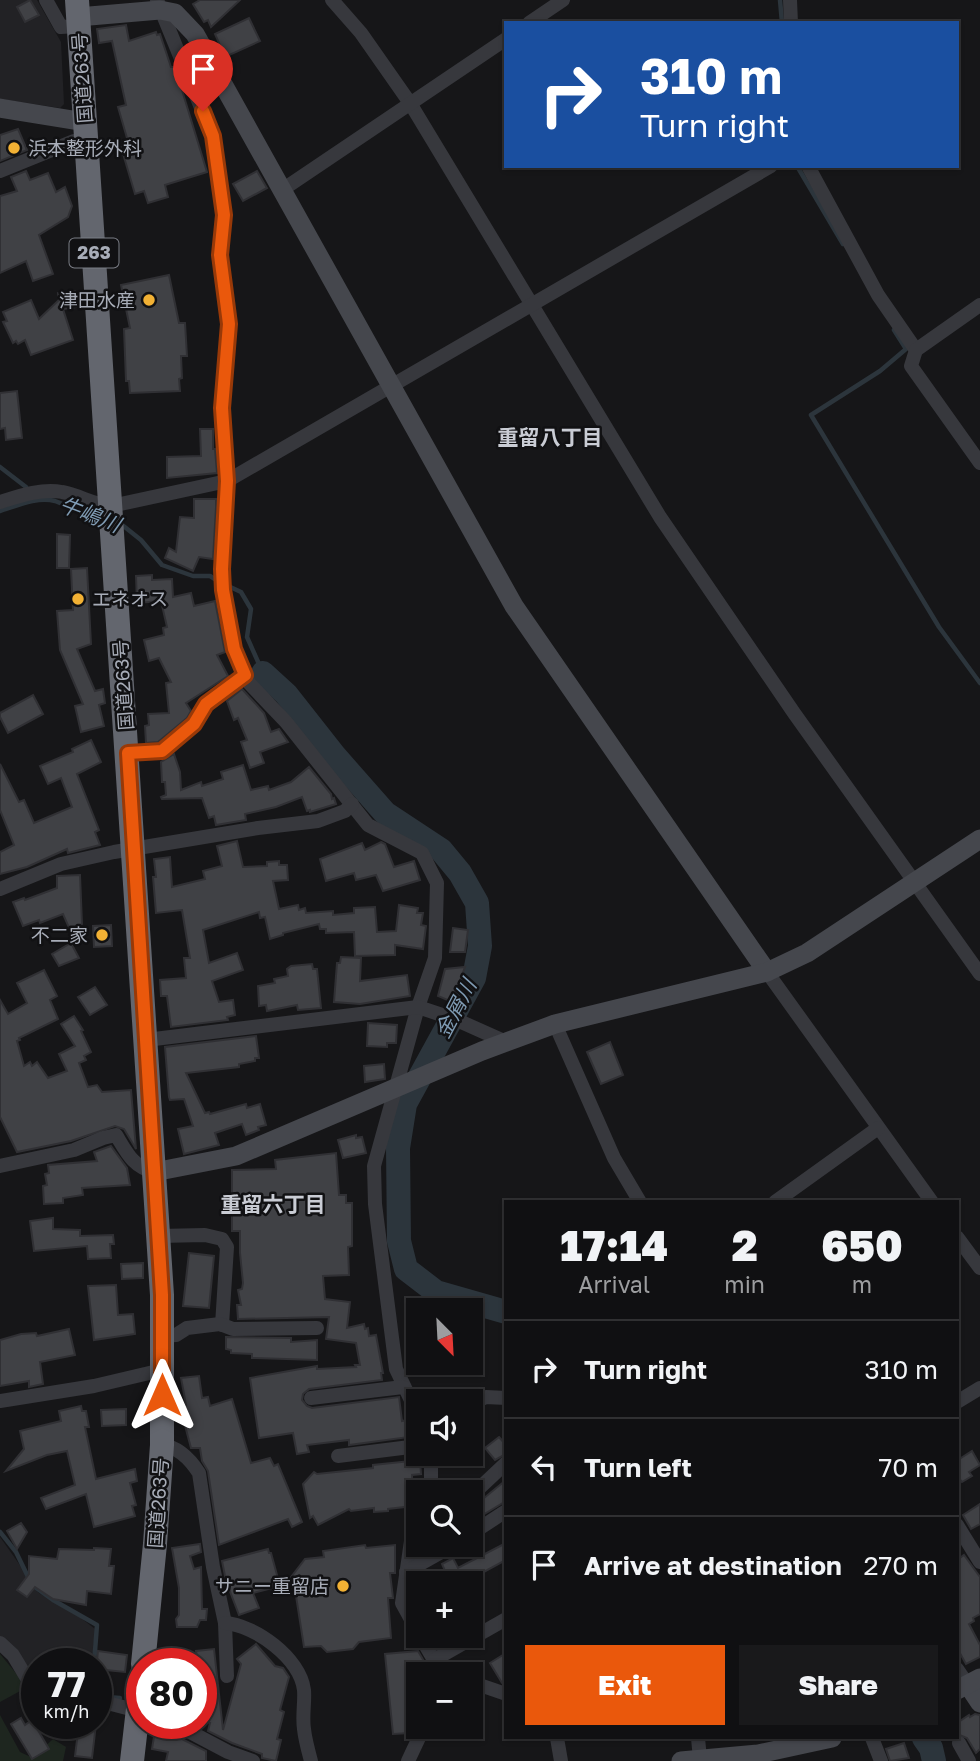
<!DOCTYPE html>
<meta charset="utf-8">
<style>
body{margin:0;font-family:"Golos Text","Noto Sans JP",sans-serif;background:#19191b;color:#f1f3f6;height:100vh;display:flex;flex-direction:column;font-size:26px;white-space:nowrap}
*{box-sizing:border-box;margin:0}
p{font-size:23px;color:#9c9d9f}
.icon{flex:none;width:38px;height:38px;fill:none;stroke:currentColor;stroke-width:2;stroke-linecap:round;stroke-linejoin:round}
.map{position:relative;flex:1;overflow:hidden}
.drawer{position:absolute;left:504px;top:1200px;width:455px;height:539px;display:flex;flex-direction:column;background:#101012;border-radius:0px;box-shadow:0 2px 5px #0004,0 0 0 2px #303032}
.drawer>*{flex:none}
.banner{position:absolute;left:504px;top:21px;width:455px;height:147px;border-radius:0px;box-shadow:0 2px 5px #0004,0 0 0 2px #303032;background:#1a4fa0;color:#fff;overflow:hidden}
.needle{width:46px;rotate:156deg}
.tools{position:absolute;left:406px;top:1298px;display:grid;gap:14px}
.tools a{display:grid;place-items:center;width:77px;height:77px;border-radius:0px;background:#101012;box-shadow:0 2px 5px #0004,0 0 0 2px #303032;font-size:35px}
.speed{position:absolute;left:21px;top:1648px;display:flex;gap:14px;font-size:35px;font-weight:700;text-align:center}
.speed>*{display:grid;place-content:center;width:91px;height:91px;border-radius:50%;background:#101012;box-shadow:0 2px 5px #0004,0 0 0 2px #303032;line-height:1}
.speed small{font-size:18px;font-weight:400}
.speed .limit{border:10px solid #d22;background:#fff;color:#111}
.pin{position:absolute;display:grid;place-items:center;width:60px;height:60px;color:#fff;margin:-72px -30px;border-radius:50% 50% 50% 0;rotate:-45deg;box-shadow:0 0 7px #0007}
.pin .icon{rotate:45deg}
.me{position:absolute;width:77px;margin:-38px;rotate:0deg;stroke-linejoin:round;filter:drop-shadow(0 0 5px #0008)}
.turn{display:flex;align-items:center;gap:24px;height:147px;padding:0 21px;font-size:32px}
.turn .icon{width:91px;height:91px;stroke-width:2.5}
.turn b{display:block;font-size:49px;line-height:60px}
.eta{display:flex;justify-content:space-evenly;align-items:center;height:119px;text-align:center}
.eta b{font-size:42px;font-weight:800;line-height:49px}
.primary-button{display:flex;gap:14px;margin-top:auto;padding:14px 21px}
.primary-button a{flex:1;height:80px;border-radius:0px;background:#ea580c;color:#fff;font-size:28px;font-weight:800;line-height:80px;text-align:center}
.primary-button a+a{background:#19191b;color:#f1f3f6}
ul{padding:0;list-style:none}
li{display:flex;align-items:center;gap:21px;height:98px;padding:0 21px;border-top:2px solid #303032}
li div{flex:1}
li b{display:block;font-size:26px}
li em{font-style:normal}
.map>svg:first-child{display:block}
</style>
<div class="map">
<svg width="980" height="1761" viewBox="0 0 980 1761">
<rect width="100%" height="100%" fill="#161618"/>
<g fill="#222225">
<path d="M0,0H37L61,42L64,104L60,108L0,99Z"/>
<path d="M0,1537L24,1571L29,1584L39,1593L72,1611L95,1629L92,1664H37V1685L0,1637Z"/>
</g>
<g fill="#1e261f">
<path d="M0,1654L20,1678L22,1690L0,1702Z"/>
<path d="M0,1715L20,1752L33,1758L53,1739L66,1747L63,1761H0Z"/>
</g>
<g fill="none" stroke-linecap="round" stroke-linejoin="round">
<g stroke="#2c353c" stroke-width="4.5">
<path d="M780,0L782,23"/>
<path d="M797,166L843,244"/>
<path d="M894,330L906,349L880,371L811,415L939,627L980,683"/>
<path d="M0,467L26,487"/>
<path d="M0,511C16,506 38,496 55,501C71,507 85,516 102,520"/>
<path d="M121,524L141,540L162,565L193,576H210L218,581"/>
<path d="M226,585L241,592L251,609L247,637L263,673"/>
<path d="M0,1532L16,1552L32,1585L53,1600L97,1625L94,1664"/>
<path d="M96,1672L107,1697L120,1698"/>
</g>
<g stroke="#2c353c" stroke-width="24">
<path d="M263,673L286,694L334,755L385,813L441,850L460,873L477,903L480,946L474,978L405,1104L398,1148L399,1241L406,1269L436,1292L506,1312"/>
<path d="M924,1738L931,1748L934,1761"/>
</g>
</g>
<g fill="#404145" stroke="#303034" stroke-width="2">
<path d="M30,0L39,15L25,22L17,7Z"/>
<path d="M200,0H240L211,27L208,20L204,22L193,4Z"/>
<path d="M249,18L260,41L225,57L215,34Z"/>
<path d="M126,25L129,41L156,32L157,35L160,34L171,67H174L178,77L207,172L165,185L168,197L148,203L144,191L135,194L121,147L129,145L118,107L126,105L112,41L99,43L97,29Z"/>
<path d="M18,129L27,150L0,161V135Z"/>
<path d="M26,171L30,180L48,173L56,192L65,187L72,206L68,217L39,235L53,274L33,281L26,261L0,273V196L17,191L11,177Z"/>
<path d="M257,171L267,188L243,201L233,184Z"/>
<path d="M169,275L179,323H185L187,356H181L182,378L179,379L180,391L130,393L129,381H126L124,329L130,328L121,285Z"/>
<path d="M75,291L77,307L63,309L73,340L31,355L25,340L18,344L16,341L13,343L3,322L7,321L3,312L31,300L39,319L59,300L58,293Z"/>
<path d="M17,391L22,438L6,440L5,428L0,429V393Z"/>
<path d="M200,429H213V449H215L217,473L167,478V457L201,456Z"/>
<path d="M194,499H216V508L213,559L199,557L193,571L165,558L169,548L176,552L180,517L194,518Z"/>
<path d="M57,534L70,535L69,568H57Z"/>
<path d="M87,568L91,644L77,649L95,691L103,689L105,703L99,705L104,726L81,732L75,706L83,704L60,650L57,611L73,610L71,569Z"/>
<path d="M152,575V580L172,579L173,597L191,593L194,606L215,601L225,652L217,655L228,676L186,703L191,711L187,718L158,742L146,743L145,726L149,725L148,714L169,713L166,683L171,682L159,658L149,661L144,640L164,635L163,628L167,627L161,601L137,603L136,576Z"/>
<path d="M242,689L264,713L271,732L279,729L288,742L260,752L264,763L250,768L241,742L247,740L238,718L234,720L227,701Z"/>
<path d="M33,695L43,714L8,733L0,717V713Z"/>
<path d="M91,740L101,762L77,774L99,830L95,832L100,845L68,853L67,849L27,867L0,874V852L14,845L0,810V764L19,802L24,800L34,823L72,807L61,778L48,784L40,766L73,752L72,749Z"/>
<path d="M174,754L180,772L181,790L201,782L202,786L223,779L221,772L243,765L251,790L268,786L269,790L291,782L309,767L331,794L332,799L334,798L336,804L310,812V810L307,811L302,797L276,807L245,814L246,820L216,825L214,816L209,818L202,798L162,799L161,797L166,795L165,782H162L161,762Z"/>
<path d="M237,841L243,867L267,866V862L279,861V865H287L288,880L273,881L279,909L298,905L299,910L305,908L306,913L333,911V915L354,913V908L375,907L377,932L396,931L399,905L418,908L417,913H423L421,925L426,926L423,949L395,945V955L355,956L354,932L326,933V929H320L319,924L283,933V935L270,939L265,917L260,918L259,912L203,930L209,963L237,953L243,970L212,981L219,1002L233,1000L235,1015L227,1017L228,1020L171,1027L167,996H161L160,980L186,978L184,958H190L182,910L156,913L153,877H156L154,859L170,857L172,887L205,879L203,871L222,866L217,846Z"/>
<path d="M381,842L385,844L394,867L414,861L420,880L383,891L376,875L356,880L354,873L326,881L320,859L362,843L365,850Z"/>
<path d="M80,875L82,924L70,930L63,914L40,923L39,920L23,926L13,902L24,898L25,900L57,888V876Z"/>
<path d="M111,925L112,946L94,947L93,926Z"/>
<path d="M453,928L468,930L465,952H450Z"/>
<path d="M71,943L79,958L59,966L52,954Z"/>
<path d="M341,957L361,958L360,981L407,975L410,996L360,1004L334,1002L337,963H340Z"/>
<path d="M312,964L313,969H317L321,1008L298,1010L297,1005L267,1011L266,1005L259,1006L258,986L275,983L274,979L288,976L287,969L291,966Z"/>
<path d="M465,967L452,1002L438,996L445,969Z"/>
<path d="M44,970L57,996L50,1000L58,1019L19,1038L20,1040L17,1041L24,1066L30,1062L32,1066L37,1062L48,1078L67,1071L59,1054L75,1046L61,1024L74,1016L83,1030L81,1031L91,1052L84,1056L86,1060L79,1063L88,1087L97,1085L102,1092L131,1090L136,1149L124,1129L115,1126L71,1141L17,1152L0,1117V1000L8,1014L27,1003L17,983Z"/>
<path d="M95,987L107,1005L90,1015L78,997Z"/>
<path d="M368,1023L397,1025L396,1043H387V1047L367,1046Z"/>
<path d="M256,1036L259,1058H255V1061L239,1064V1067L186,1073L205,1113L209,1112L210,1114L246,1104L247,1108L260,1104L266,1125L258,1127L259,1130L246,1135L242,1124L215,1133L219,1145L184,1154L178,1129L193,1126L184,1099L170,1100L169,1097L165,1047Z"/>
<path d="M610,1042L623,1075L601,1084L587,1052Z"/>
<path d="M384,1064L385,1079L365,1082L364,1066Z"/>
<path d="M356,1135V1138L362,1137L366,1153L343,1158L338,1140Z"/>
<path d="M111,1146L127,1168L130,1185L82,1188L83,1195L63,1198V1203L44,1204L43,1186L47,1185L45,1174L49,1173L48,1165L97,1161L94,1152Z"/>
<path d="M336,1153L339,1195H346V1203H352V1246L348,1247L349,1275L323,1276L325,1299L350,1302L347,1328L364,1324L365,1329L368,1328L369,1336L376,1335L383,1373H381L382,1380L309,1389L303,1394L302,1400L307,1406L312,1408L399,1397L402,1421L407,1420L409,1437L349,1445V1440L307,1445L309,1452L297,1454L293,1433L259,1438L250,1378L317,1366V1369L356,1367L355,1365H360L356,1343L326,1339L329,1317L238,1319L237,1305H241L238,1290L242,1289L243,1283L240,1253V1231H232V1170L276,1169L275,1160Z"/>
<path d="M53,1218V1229L80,1230V1236L113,1235L114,1244H110L111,1258L88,1259L87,1246L34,1251L30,1221Z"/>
<path d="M189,1253L214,1256L209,1308L183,1306Z"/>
<path d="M143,1263V1278L122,1279L121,1264Z"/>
<path d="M116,1285L118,1315L133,1314L135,1334L94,1340L88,1286Z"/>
<path d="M69,1329L75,1355L40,1362L43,1384L29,1387V1381L0,1386V1340L21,1334L36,1333L37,1336Z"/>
<path d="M226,1337L291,1338V1342L317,1340V1360L252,1358V1354L231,1353V1350L226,1349Z"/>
<path d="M199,1376L202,1398L208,1397L210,1406L232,1399L251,1463L270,1458L274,1466L278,1464L302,1522L292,1527L288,1519L219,1545L208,1471L202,1461L200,1448H191L180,1407L186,1405L181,1378Z"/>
<path d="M81,1406L82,1411H86L89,1427H85L96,1479L135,1469L137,1481L130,1483L136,1505L132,1506L135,1516L94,1527L86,1494L46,1509L41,1498L75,1485L67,1451L47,1455L6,1471L24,1449L20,1431L61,1421L59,1411Z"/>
<path d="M126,1409V1425L102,1426L101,1410Z"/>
<path d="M499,1437L506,1445V1454L495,1460L485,1448Z"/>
<path d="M972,1451L980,1465L969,1472L972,1476L962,1482L959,1478L957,1479V1452L961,1458Z"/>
<path d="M420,1460L421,1474L412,1475L413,1506L388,1509V1511L374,1512V1508L351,1511L349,1509L318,1525L313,1516L310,1518L303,1484L314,1472L317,1474L373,1468V1465Z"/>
<path d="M506,1480V1501L471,1522V1506L478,1503Z"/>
<path d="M980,1504V1524L971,1529L963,1515Z"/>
<path d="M21,1523L27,1532L17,1549L7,1531Z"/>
<path d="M506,1543V1560L480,1574L460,1584H426L446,1573L442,1564L453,1558L458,1568Z"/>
<path d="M200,1544L201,1552L190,1556L194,1569L201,1567L202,1609H207L206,1620H200L197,1627H177L176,1619L179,1615V1588L172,1548Z"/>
<path d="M365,1545L366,1548L395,1545V1573H390L393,1598H388L391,1638L359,1642L353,1649L327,1652L321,1646L304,1647L294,1583L285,1585L305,1559L324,1557L323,1551Z"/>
<path d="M94,1548L111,1549L109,1566H114L111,1594L87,1591L86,1605L53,1599L35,1587L27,1597L17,1590L29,1574V1556L57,1559L59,1549L94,1550Z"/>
<path d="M268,1549L269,1553H271L280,1586L253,1593L259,1608L239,1615L226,1581L222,1561Z"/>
<path d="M964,1555L980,1577V1614L973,1618L974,1621L969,1624L980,1645V1657L966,1664L957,1648V1560Z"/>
<path d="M256,1644L275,1666L283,1668L289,1677L280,1710L284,1712L277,1739L281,1740L276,1761L262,1758V1754L232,1743L208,1731L210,1723L201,1720V1711L213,1694L201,1695V1664H198L196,1651L214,1649L223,1730L241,1664L237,1659Z"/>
<path d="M98,1651L127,1655L125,1672L96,1669Z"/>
<path d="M418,1651L425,1663L426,1675H418V1719L410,1733L393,1734L385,1654Z"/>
<path d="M506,1653V1684L502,1683L490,1663Z"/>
<path d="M975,1714L980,1715V1749L976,1753L967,1738L957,1734V1723L969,1715L970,1717Z"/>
<path d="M21,1718L25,1725L32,1720L49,1749L32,1759L11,1724Z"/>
<path d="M79,1724H96L92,1758L75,1756Z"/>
<path d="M155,1730L170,1732L173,1734V1737L182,1739L206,1751V1761H166L168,1752L152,1749Z"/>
<path d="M904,1743L909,1758L890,1761L886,1749Z"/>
</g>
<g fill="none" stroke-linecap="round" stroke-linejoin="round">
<g stroke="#37383d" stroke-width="14">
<path d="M46,0L61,27L78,26"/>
<path d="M157,0L213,137L224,215L220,255L229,324L222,408L227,481L222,569L223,590L234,648L249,683L286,722L368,825L422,853L437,883L435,958L418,1007L374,1166L375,1204L396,1369L418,1415"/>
<path d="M332,0L361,33L410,103L660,517L794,713L980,974"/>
<path d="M790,0L791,23"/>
<path d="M529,23L563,0"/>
<path d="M808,166L878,295L916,350"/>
<path d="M0,171L74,141H86"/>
<path d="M282,190L506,39"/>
<path d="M980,305L916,350L911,366L980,463"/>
<path d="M0,502C19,496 42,488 62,492C79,495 94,505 111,506L227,481L771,166"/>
<path d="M128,753L162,752L194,724L206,704L245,675"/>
<path d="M0,889L61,864L114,852L258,828L318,821L345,811L352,804"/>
<path d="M767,972L932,1202"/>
<path d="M555,1024L614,1158L640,1202"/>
<path d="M146,1040L418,1007L457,1020L506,1042"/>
<path d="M0,1166L74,1150L103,1138L116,1135C127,1153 133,1167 154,1172"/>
<path d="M775,1202L878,1128"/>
<path d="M159,1236L205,1235L222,1239L227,1247L222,1325"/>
<path d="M957,1237L980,1268"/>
<path d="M163,1336L176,1335L187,1328L220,1324L233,1329L317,1328"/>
<path d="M311,1398L403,1387"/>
<path d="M0,1401L94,1386L162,1370"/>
<path d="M957,1402L980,1388"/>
<path d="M471,1404L486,1397L506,1398"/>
<path d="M162,1445C179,1447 190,1459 199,1473L213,1567L225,1623L227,1676"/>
<path d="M338,1456L418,1446"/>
<path d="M428,1493L431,1484V1454"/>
<path d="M471,1496L506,1463"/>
<path d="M418,1520L411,1541L402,1603L418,1632"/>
<path d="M957,1525L980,1562"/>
<path d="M471,1534L506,1511"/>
<path d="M406,1572L454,1545"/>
<path d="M225,1623C255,1625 300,1658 304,1690C305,1703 302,1716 304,1729C305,1739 308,1750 311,1761"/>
<path d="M420,1636L434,1660L436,1675"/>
<path d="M0,1643L13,1655L37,1695"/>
<path d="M434,1660L506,1619"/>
<path d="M957,1669L968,1685"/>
<path d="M471,1682L506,1694"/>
<path d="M96,1700L142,1712"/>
<path d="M175,1724L228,1752L253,1761"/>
<path d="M557,1738L561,1761"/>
<path d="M698,1738L700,1759"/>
<path d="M872,1738L881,1761"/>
<path d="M959,1743L969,1761"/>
<path d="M408,1761L424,1727"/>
</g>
<g stroke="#45474d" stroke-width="19">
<path d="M78,17L160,10L175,13L195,34L514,606L767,972"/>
<path d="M0,108L85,122"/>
<path d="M154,1172L236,1156L482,1051L555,1024L767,972L807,953L980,839"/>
<path d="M968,1685L980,1703"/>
<path d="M957,1690L980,1678"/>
<path d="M681,1761L758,1754L832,1738"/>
</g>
<g stroke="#63666e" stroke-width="24">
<path d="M77,0L162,1295V1445L155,1544L143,1664"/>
<path d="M132,1761L142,1674"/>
</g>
</g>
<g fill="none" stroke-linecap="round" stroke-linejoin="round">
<g stroke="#983908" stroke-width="18">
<path id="route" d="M162,1395V1295L128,753L162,751L194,724L206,704L245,675L234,649L223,590L222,569L227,481L222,408L229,324L220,255L224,215L213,136L203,111"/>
</g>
<use href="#route" stroke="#ea580c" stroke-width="12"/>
</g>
<g fill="#f2b134" stroke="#111113" stroke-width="2.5">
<circle cx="14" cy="148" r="7"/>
<circle cx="149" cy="300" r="7"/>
<circle cx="78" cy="599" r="7"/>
<circle cx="102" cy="935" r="7"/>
<circle cx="343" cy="1586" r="7"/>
</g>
<g text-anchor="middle" stroke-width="5" stroke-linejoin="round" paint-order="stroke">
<rect fill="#111113" stroke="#7b7e86" stroke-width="2" x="69.5" y="238.5" width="49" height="29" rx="5"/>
<g font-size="18" font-weight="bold" fill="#a8adb8">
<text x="94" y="259">263</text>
</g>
<g font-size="19" fill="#a8adb8" stroke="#111113">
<text transform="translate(82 78) rotate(-94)" y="7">国道263号</text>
<text transform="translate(123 685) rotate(-94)" y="7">国道263号</text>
<text transform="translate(158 1503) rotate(-86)" y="7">国道263号</text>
</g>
<g font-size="19" fill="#a8adb8" stroke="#111113" text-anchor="end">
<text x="28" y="155" text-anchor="start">浜本整形外科</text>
<text x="135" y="307">津田水産</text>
<text x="92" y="606" text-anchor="start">エネオス</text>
<text x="88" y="942">不二家</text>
<text x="329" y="1593">サニー重留店</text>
</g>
<g font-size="21" font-weight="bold" fill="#c9ccd4" stroke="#111113">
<text x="550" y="445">重留八丁目</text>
<text x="273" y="1212">重留六丁目</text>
</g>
<g font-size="21" font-style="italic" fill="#7f9bb3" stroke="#111113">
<text transform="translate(90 515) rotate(21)" y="7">牛嶋川</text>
<text transform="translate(456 1009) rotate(-62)" y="7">金屑川</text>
</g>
</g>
</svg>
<div class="tools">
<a><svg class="needle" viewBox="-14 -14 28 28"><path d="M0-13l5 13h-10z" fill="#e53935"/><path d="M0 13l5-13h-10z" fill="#9c9d9f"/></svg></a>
<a><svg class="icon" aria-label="sound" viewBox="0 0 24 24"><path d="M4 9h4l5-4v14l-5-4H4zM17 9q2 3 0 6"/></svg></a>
<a><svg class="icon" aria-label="search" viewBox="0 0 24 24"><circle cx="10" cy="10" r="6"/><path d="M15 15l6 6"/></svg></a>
<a>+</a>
<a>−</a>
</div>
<div class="speed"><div>77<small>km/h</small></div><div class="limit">80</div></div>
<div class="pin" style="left:203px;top:111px;background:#d93025"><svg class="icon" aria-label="arrive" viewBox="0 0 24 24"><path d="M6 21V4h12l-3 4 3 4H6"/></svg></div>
<svg class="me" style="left:162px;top:1395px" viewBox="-20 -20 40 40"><path d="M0-17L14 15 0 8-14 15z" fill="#ea580c" stroke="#fff" stroke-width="4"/></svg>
<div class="banner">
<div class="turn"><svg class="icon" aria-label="right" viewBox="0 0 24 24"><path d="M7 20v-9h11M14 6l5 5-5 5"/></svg><div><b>310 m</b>Turn right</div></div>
</div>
<section class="drawer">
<div class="eta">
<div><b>17:14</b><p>Arrival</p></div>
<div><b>2</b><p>min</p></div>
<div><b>650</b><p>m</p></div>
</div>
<ul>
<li><svg class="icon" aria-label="right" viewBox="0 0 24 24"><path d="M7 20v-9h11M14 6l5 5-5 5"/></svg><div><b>Turn right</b></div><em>310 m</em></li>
<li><svg class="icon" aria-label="left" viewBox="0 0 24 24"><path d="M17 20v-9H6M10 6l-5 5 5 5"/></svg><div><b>Turn left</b></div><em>70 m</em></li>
<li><svg class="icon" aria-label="arrive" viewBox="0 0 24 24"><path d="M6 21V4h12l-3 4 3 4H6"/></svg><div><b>Arrive at destination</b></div><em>270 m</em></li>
</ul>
<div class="primary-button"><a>Exit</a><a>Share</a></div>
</section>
</div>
